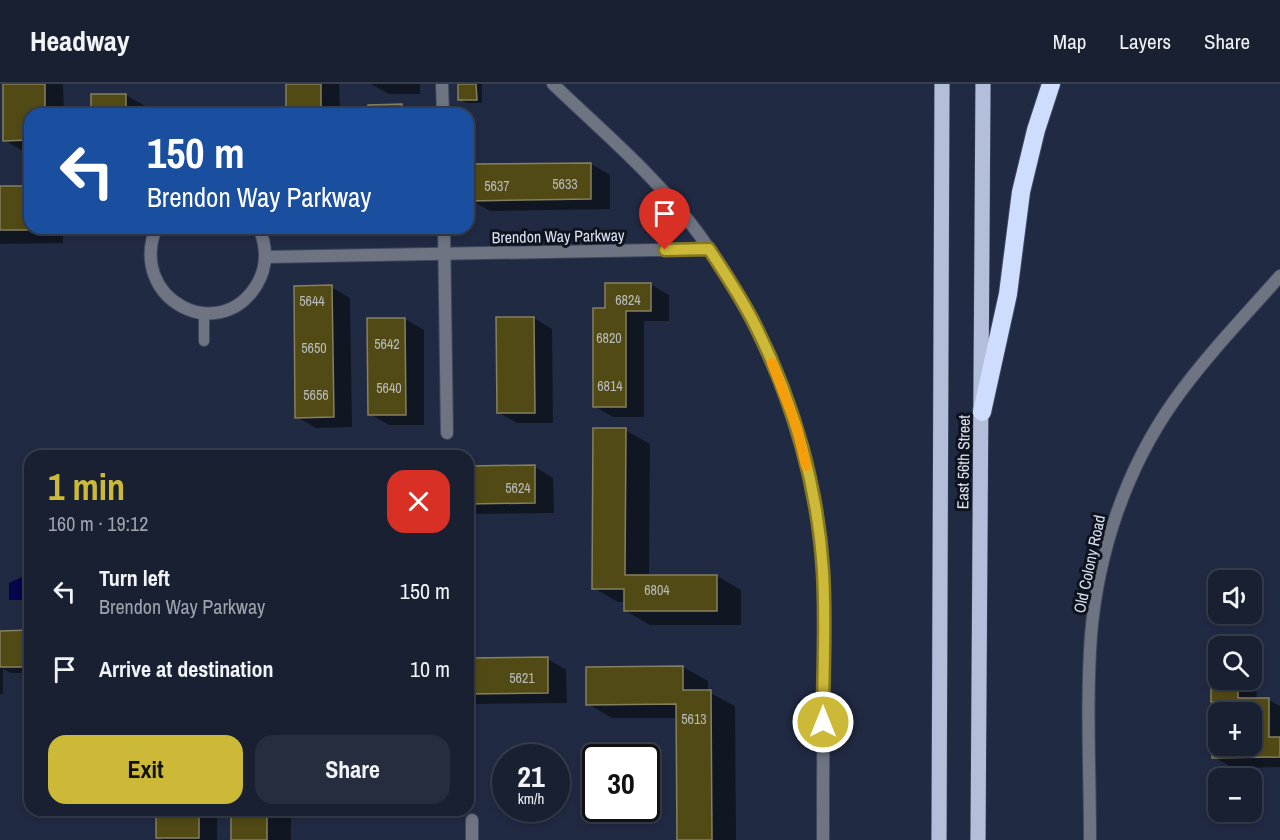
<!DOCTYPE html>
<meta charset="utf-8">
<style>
body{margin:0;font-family:"Archivo Narrow",sans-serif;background:#262d3e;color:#f1f3f6;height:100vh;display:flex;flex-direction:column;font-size:22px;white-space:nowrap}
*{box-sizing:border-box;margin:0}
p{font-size:20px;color:#9fa3ac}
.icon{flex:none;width:33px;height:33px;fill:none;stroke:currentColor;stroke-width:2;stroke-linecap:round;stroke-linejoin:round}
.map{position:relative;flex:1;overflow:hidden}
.side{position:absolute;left:24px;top:366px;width:450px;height:366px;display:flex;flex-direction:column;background:#192032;border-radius:18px;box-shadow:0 3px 9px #0003,0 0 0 2px #373e4d}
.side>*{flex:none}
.banner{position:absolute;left:24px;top:24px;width:450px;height:126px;border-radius:18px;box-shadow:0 3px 9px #0003,0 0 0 2px #373e4d;background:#1a4fa0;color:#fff;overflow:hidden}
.fabs{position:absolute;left:1208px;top:486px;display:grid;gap:12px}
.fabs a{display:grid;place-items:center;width:54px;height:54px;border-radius:12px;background:#192032;box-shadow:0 3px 9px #0003,0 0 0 2px #373e4d;font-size:30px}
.speed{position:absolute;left:492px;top:660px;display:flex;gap:12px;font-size:30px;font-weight:700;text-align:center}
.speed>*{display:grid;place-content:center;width:78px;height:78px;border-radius:50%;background:#192032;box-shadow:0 3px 9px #0003,0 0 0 2px #373e4d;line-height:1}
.speed small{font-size:15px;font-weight:400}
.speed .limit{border:3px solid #111;border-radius:9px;background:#fff;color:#111}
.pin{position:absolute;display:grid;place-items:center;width:51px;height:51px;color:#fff;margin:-62px -26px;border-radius:50% 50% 50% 0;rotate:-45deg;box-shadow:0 0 6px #0007}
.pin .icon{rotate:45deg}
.me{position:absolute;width:66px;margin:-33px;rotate:0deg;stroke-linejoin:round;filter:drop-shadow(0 0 4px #0008)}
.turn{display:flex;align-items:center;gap:21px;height:126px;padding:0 24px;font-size:27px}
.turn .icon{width:78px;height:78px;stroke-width:2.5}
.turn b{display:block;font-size:42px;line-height:51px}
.round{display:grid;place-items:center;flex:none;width:63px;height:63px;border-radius:18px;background:#262d3e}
.summary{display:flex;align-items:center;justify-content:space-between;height:102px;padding:0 24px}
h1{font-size:36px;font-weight:800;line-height:45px;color:#ccb938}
.action{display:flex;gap:12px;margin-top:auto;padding:12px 24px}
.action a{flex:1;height:69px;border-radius:18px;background:#ccb938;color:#111;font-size:24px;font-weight:800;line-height:69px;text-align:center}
.action a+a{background:#262d3e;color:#f1f3f6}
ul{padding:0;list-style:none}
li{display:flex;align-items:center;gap:18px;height:78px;padding:0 24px}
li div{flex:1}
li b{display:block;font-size:22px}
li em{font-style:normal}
header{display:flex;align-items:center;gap:36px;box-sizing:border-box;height:84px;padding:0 30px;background:#192032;border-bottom:2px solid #373e4d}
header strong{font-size:28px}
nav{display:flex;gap:33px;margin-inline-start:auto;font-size:21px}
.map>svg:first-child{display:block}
</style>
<header>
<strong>Headway</strong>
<nav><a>Map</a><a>Layers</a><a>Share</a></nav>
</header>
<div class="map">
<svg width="1280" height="756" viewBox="0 0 1280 756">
<rect width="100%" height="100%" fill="#212a43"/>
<path fill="#05064b" d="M29,484L30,516H9V499L22,493Z"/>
<g fill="#0007">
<path d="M4,0H63L64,30H30V66L23,67L4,56Z"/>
<path d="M287,0H339L340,30H287Z"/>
<path d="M371,0H420V10H389Z"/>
<path d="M460,0H482V19H466L460,15Z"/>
<path d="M126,11L145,22V30H92Z"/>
<path d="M401,22L416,30H369Z"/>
<path d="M591,80L610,91V125L490,127L471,116Z"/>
<path d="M0,104H30V144H63V159L0,160Z"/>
<path d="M650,200L669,211V237H644V333H613L594,322L607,225Z"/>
<path d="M331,203L350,214L352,343L316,344L297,333Z"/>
<path d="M534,234L552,245L553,339H517L498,328Z"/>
<path d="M405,235L424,246V341H389L370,330Z"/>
<path d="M625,346L650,360L649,492H717L741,506V541H650L626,527V518H618L594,504Z"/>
<path d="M535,383L553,394L554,429L468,430V384Z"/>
<path d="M0,548H30V589H11L3,585V610H0Z"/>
<path d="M548,575L566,586L567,619L468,620V576Z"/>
<path d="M683,583L708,597V608L735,622L736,756H678L677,634H612L588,620L587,584Z"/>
<path d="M1218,593V596H1242L1256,604L1257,616H1269L1280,622V683L1233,684L1214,673L1218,654V662H1251V628H1232L1213,617Z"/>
<path d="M158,726H217V756H163L158,753Z"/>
<path d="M232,726H291V756H233Z"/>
</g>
<g fill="#524a15" stroke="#85805f" stroke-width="1.5">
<path d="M3,0H45V30H30V56L3,57Z"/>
<rect x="286" y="0" width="35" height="30"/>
<path d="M458,0H476L477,16H458Z"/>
<rect x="91" y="10" width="35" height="20"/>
<path d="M402,20V30H368V21Z"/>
<path d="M591,79V115L469,117V80Z"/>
<path d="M0,102H30V144H39V146H0Z"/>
<path d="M605,199H651V227H626V323H593V224H605Z"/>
<path d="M332,201L334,333L295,334L294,202Z"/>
<path d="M496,233H534L535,329H497Z"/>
<path d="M367,234H405L406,331H368Z"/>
<path d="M593,344H626L625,491H717V527H624V505H592Z"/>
<path d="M535,381V419L468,420V382Z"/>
<path d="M30,546V583H0V547Z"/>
<path d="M548,573V609L468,610V574Z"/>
<path d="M683,582V606H711L712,756H677L676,620L586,621V583Z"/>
<path d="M1211,592H1218V596H1238V614H1269V653H1280V673L1212,674V653H1218V662H1251V628H1230V618H1211Z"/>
<rect x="156" y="726" width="43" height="28"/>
<rect x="231" y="726" width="36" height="30"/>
</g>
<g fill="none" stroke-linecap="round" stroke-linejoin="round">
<g stroke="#3f475f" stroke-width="12">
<path id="service" d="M204,257V229"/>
</g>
<g stroke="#3f475f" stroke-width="14">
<g id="minor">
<path d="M442,0L443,30"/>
<path d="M553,0C603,48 657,93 698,149C760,234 798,328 817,430C826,482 824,536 824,588C823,644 823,700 823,756"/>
<path d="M156,144C128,215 218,262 256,202C268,183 267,163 259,144"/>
<path d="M444,144L447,349"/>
<path d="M266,173L709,165"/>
<path d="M472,736V756"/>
<path d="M1090,756C1090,688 1086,619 1091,551C1098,468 1126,385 1174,317C1205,273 1244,233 1280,192"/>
</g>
</g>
<g stroke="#3f475f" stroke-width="16">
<g id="primary">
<path d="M939,756L942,0"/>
<path d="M978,756L983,0"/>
</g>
</g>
<g stroke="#3f475f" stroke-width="20">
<path id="motorway" d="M982,328L1008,210L1021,108L1036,46L1051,0"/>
</g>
<use href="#service" stroke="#6f7482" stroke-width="10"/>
<use href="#minor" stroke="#6f7482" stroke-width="12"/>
<use href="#primary" stroke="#b3beda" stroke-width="15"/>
<use href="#motorway" stroke="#cedcfd" stroke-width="18"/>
</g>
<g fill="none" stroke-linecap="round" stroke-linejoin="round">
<g stroke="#857824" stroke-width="15">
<path id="route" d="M665,166L709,165C726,191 743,216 756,243C794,319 818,404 823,488C826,538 823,588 823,638"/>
</g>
<use href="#route" stroke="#ccb938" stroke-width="10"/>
<path stroke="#f59e0b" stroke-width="10" d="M772,279L797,344L806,382"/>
</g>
<g text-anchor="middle" stroke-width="6" stroke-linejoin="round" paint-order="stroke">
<g font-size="14" fill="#b8bbbb">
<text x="565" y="105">5633</text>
<text x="497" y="107">5637</text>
<text x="628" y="221">6824</text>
<text x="312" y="222">5644</text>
<text x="609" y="259">6820</text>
<text x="387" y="265">5642</text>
<text x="314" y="269">5650</text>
<text x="610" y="307">6814</text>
<text x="389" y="309">5640</text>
<text x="316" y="316">5656</text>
<text x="518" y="409">5624</text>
<text x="657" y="511">6804</text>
<text x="522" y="599">5621</text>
<text x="694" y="640">5613</text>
</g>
<g font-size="16" fill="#dae1f2" stroke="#0f131e">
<text transform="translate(558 152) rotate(-1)" y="6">Brendon Way Parkway</text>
<text transform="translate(963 378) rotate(-89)" y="6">East 56th Street</text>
<text transform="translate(1089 480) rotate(-78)" y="6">Old Colony Road</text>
</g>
</g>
</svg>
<div class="fabs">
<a><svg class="icon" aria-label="sound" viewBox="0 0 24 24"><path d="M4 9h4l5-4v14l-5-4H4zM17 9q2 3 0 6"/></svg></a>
<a><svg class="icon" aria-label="search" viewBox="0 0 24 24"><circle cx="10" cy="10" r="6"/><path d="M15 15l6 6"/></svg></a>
<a>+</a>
<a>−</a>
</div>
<div class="speed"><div>21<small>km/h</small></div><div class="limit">30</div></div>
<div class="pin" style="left:665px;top:166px;background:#d93025"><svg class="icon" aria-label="arrive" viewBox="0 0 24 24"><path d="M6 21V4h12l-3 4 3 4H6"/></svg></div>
<svg class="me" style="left:823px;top:638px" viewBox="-20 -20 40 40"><circle r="17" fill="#ccb938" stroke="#fff" stroke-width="3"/><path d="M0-11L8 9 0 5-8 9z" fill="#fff"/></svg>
<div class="banner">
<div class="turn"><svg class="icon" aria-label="left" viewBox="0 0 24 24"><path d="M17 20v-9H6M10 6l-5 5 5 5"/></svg><div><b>150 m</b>Brendon Way Parkway</div></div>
</div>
<section class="side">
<div class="summary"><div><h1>1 min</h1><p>160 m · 19:12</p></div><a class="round" style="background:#d93025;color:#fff"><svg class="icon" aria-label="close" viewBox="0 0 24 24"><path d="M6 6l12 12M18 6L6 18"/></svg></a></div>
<ul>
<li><svg class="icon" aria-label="left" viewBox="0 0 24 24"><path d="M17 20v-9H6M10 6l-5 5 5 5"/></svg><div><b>Turn left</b><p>Brendon Way Parkway</p></div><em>150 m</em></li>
<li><svg class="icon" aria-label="arrive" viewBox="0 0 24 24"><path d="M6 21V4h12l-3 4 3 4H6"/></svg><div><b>Arrive at destination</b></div><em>10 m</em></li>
</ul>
<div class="action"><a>Exit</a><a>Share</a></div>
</section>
</div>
